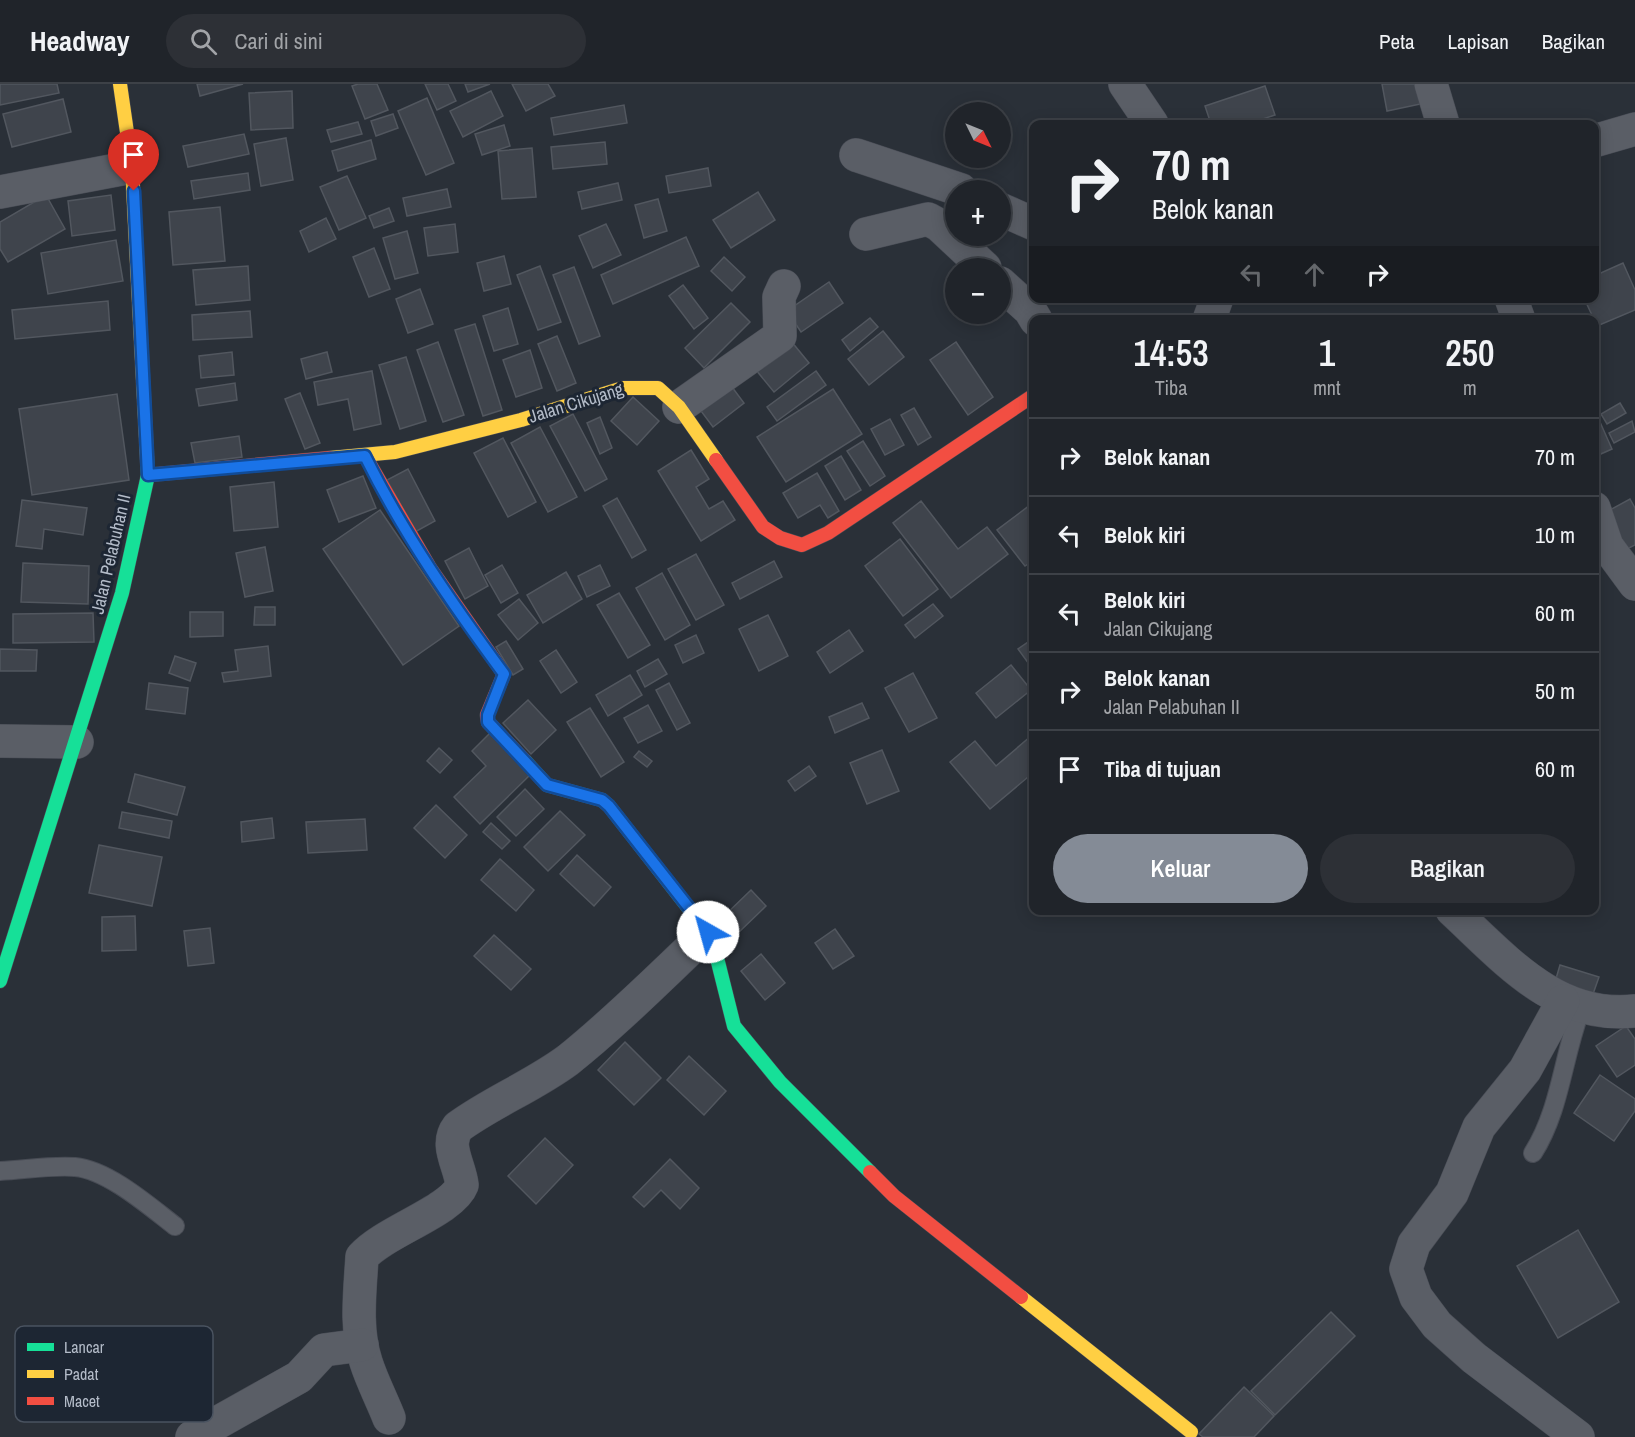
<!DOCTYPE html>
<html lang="id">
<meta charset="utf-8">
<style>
body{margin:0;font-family:"Archivo Narrow",sans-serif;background:#2d3036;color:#f1f3f6;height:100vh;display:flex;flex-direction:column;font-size:22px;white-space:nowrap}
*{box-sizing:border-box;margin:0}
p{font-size:20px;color:#a2a4a8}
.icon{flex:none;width:33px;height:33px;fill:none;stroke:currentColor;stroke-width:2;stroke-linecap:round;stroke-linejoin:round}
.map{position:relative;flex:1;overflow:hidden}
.drawer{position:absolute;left:1029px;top:231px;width:570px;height:600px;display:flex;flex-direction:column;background:#20242a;border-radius:12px;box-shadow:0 3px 15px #0003,0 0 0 2px #3d4147}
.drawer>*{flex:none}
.guide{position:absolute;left:1029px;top:36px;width:570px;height:183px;border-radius:12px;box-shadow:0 3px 15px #0003,0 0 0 2px #3d4147;background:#20242a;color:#f1f3f6;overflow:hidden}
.needle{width:39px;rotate:133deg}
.controls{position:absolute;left:945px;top:18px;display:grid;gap:12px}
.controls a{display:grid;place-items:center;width:66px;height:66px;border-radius:50%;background:#20242a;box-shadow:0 3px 15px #0003,0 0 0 2px #3d4147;font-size:30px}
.pin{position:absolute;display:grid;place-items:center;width:51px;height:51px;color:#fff;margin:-62px -26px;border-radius:50% 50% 50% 0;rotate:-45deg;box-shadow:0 0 6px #0007}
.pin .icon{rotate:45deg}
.me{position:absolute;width:66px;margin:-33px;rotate:322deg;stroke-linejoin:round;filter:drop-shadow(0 0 4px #0008)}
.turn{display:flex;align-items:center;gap:21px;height:126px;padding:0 24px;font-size:27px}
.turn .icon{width:78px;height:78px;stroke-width:2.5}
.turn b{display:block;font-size:42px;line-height:51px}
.lanes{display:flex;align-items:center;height:57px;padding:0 24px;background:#0003;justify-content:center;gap:30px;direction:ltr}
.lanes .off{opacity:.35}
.eta{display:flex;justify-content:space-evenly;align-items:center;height:102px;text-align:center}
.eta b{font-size:36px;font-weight:600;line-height:42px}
.button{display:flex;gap:12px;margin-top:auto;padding:12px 24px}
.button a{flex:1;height:69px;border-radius:36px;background:#848b96;color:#fff;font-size:24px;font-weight:600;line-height:69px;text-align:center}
.button a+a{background:#2d3036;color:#f1f3f6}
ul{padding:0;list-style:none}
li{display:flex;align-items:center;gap:18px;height:78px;padding:0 24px;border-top:2px solid #3d4147}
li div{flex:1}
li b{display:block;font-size:22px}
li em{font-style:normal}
header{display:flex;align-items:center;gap:36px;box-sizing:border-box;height:84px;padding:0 30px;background:#20242a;border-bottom:2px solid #3d4147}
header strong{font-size:28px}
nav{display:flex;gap:33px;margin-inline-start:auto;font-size:21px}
.search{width:420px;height:54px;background:#2d3036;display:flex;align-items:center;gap:15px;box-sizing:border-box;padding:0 21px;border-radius:33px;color:#a2a4a8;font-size:22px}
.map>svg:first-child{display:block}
</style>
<header>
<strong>Headway</strong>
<div class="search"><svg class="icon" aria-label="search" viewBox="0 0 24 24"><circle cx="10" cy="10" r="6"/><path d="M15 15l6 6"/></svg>Cari di sini</div>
<nav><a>Peta</a><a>Lapisan</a><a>Bagikan</a></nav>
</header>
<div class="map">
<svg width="1635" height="1353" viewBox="0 0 1635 1353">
<rect width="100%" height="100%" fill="#2a3038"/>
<g fill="#3f444c" stroke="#52575f" stroke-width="1.5">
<path d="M0,0H57L59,9L0,21Z"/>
<path d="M197,0H243L200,12Z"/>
<path d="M358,0H377L388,26L365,35L352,2Z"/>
<path d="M425,0H448L456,17L437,26Z"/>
<path d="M465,0H490L468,8Z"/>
<path d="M512,0H548L555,12L526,27Z"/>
<path d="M1382,0H1426L1430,18L1387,27Z"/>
<path d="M1265,2L1275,31L1247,40H1211L1205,22Z"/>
<path d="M292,7L293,44L251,46L249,9Z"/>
<path d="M491,7L503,32L463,53L450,27Z"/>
<path d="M427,14L454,79L426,91L398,27Z"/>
<path d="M63,15L71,48L12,63L3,30Z"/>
<path d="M624,21L627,39L554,51L551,34Z"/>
<path d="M393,30L398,44L376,52L371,37Z"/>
<path d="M358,38L362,50L331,58L327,46Z"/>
<path d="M504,41L510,62L482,71L475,50Z"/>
<path d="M244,50L249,70L188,83L183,62Z"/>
<path d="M286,54L293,96L261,102L254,60Z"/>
<path d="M371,56L376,75L338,87L332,67Z"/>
<path d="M605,58L607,80L553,85L551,63Z"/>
<path d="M532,64L536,113L502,115L498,67Z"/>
<path d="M708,84L711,102L669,109L666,92Z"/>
<path d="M248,89L250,106L194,115L191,97Z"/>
<path d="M347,92L366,134L339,146L320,103Z"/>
<path d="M618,99L622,116L582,125L578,108Z"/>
<path d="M447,105L451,123L407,132L403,114Z"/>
<path d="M758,108L775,136L731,164L713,136Z"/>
<path d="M46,111L65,145L8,178L0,165V138Z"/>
<path d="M111,111L115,146L72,152L68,117Z"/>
<path d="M658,115L667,147L644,154L635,121Z"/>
<path d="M220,123L225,177L173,181L169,128Z"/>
<path d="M389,124L394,137L374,144L369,132Z"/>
<path d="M326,134L336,155L309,168L300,147Z"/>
<path d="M455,140L458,168L428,172L424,144Z"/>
<path d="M606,140L621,171L593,184L579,152Z"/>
<path d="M407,147L418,189L395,195L383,154Z"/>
<path d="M686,153L699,182L613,220L601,191Z"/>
<path d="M116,156L123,197L48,210L41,169Z"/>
<path d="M374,164L390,205L369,213L353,173Z"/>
<path d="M504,172L511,200L484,207L477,179Z"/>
<path d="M724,173L745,193L732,207L711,187Z"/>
<path d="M1623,179L1635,206V226L1597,242L1584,214H1594V192Z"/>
<path d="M248,182L250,216L196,221L193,186Z"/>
<path d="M540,182L561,238L538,246L517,191Z"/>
<path d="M574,183L600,252L579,260L553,191Z"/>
<path d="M829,198L843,219L801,248L787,227Z"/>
<path d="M683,201L708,234L694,245L669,212Z"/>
<path d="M420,205L433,240L408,249L396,215Z"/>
<path d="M108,217L110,246L15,255L12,226Z"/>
<path d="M731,219L750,238L704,284L685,264Z"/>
<path d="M508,224L518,260L494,267L483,232Z"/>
<path d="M250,227L252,253L193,256L192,231Z"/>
<path d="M870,234L878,243L850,267L842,256Z"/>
<path d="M475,240L502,326L483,332L455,246Z"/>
<path d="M883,247L904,273L869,301L848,275Z"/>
<path d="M557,252L576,299L557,307L538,260Z"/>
<path d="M791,257L809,279L774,308L756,286Z"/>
<path d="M438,258L464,331L443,338L417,266Z"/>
<path d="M956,258L993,313L968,331L930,276Z"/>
<path d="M530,266L542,304L516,313L503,276Z"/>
<path d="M232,268L234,291L201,294L199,272Z"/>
<path d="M327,268L332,288L306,295L301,275Z"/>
<path d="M406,273L426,337L400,345L379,281Z"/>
<path d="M372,287L381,340L354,346L348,315L318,321L314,298Z"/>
<path d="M816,287L826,301L777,337L767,323Z"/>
<path d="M235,299L237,316L199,322L196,305Z"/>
<path d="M729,299L744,319L713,343L698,323Z"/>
<path d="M833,305L862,350L786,398L757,353Z"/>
<path d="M300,309L320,359L305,365L285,315Z"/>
<path d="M117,310L129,396L32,411L19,325Z"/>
<path d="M633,313L659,337L637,361L611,337Z"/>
<path d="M1620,319L1626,329L1607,340L1601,330Z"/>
<path d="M914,324L931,353L918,361L901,331Z"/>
<path d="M1596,329L1612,365L1594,373V330Z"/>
<path d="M573,330L607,395L585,407L550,342Z"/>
<path d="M600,333L612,364L600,370L587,339Z"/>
<path d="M890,335L904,361L885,371L871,345Z"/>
<path d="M1632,337L1635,348L1614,359L1609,349Z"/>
<path d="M540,343L577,413L548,428L511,359Z"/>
<path d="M239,352L242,373L195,379L191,359Z"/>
<path d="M503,354L536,418L508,433L474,369Z"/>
<path d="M863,357L885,392L870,402L847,367Z"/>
<path d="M691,366L709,395L696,403L709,425L723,417L735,436L701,457L658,387Z"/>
<path d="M841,372L861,406L845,416L825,382Z"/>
<path d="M408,385L435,437L415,448L387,396Z"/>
<path d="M817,389L839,427L828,434L820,421L798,434L783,409Z"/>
<path d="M363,392L376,424L339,438L327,406Z"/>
<path d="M274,398L278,443L234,447L230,403Z"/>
<path d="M617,414L646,466L632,474L603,422Z"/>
<path d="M1630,415L1635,424V461L1619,469L1599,432Z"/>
<path d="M22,416L87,424L83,451L44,445L42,465L16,462Z"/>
<path d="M921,417L958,465L987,443L1008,470L951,514L893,439Z"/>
<path d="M1034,418V476L1025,482L997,446Z"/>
<path d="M380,426L459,542L403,581L323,465Z"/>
<path d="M900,455L938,505L903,532L865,482Z"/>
<path d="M265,463L273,507L245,513L236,469Z"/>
<path d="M469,464L488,502L465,515L445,477Z"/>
<path d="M696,470L724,521L696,536L668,485Z"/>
<path d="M774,477L782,493L740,515L732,499Z"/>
<path d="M23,479L89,482L88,520L21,518Z"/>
<path d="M502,481L518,509L501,519L485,491Z"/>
<path d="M600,481L610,502L587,513L578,492Z"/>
<path d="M566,488L582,515L543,539L527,511Z"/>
<path d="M662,489L690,541L665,556L636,504Z"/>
<path d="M619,509L650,561L628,574L597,521Z"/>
<path d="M519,515L538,539L518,556L498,531Z"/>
<path d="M933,520L943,532L915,554L905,541Z"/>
<path d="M255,523H275V541H254Z"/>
<path d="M190,528H223V552L190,553Z"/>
<path d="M93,529L94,558L13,559V530Z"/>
<path d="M768,531L788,572L759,587L739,545Z"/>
<path d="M849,546L863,567L830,589L817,568Z"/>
<path d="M696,551L704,569L683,579L675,561Z"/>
<path d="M1034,554V587L1018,565Z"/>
<path d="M506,557L523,585L513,591L496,563Z"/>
<path d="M268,562L271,592L224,598L222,589L238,587L235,566Z"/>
<path d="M0,565L37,566L36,587H0Z"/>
<path d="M556,566L577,598L561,609L540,577Z"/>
<path d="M175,572L196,579L190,597L169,589Z"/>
<path d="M658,575L667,590L645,603L637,587Z"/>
<path d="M1011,581L1031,606L996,634L976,609Z"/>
<path d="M913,589L937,634L909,648L885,604Z"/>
<path d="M630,591L642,611L608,632L596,611Z"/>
<path d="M149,599L188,604L185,630L146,625Z"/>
<path d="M669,599L690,639L677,646L656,606Z"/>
<path d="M528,616L556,646L531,670L503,639Z"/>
<path d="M862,619L869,634L835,649L829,633Z"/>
<path d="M648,621L662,647L638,659L624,634Z"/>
<path d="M590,624L624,678L601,693L567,638Z"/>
<path d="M490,649L531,690L480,740L454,713L486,682L472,667Z"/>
<path d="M1031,652L1034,688L990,725L950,678L975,657L996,682Z"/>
<path d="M439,664L452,676L440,689L427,677Z"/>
<path d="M882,666L899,707L867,720L850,679Z"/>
<path d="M639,667L652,677L647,683L634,673Z"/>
<path d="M809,682L816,692L795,707L788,697Z"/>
<path d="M135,690L185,703L177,731L128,718Z"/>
<path d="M525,705L544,725L516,752L497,733Z"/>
<path d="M436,721L467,751L445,774L414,744Z"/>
<path d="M560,727L585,751L548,787L524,763Z"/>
<path d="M122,728L172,737L169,754L119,744Z"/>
<path d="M272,734L274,754L242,758L241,738Z"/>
<path d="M365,735L367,766L308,769L306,738Z"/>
<path d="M491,739L510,757L502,765L483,748Z"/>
<path d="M99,761L162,773L152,822L89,809Z"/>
<path d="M577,771L611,803L594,822L560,790Z"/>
<path d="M500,775L534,806L516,827L481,796Z"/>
<path d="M751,806L766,822L737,850L722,834Z"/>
<path d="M135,832L136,866L102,867V833Z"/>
<path d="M210,844L214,879L188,882L184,847Z"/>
<path d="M835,845L854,872L833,885L815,859Z"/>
<path d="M494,851L531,885L511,906L474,872Z"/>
<path d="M761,870L785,899L765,916L741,887Z"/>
<path d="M1560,881L1599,893L1593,910L1555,898Z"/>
<path d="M1626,942L1635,955V981L1617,993L1596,962Z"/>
<path d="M625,958L661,994L634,1021L598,986Z"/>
<path d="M689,972L726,1007L704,1031L667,996Z"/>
<path d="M1600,991L1635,1015V1027L1614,1057L1574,1029Z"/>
<path d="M545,1054L573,1081L536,1120L508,1092Z"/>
<path d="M670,1075L699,1104L680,1125L661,1106L644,1123L633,1113Z"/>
<path d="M1578,1146L1619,1218L1558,1254L1517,1182Z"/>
<path d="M1331,1228L1355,1252L1275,1331L1251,1307Z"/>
<path d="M1244,1303L1274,1332L1254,1353H1203L1199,1350Z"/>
</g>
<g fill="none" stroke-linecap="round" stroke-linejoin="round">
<g stroke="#484c55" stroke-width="20">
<g id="lane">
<path d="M1533,1069C1561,1025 1563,970 1582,922"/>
<path d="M0,1087C24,1086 51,1081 75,1083C108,1086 149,1122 175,1142"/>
</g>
</g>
<g stroke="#484c55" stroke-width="34">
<g id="street">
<path d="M1125,0L1152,40"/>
<path d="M1431,0L1443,40"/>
<path d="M1594,57L1635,45"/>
<path d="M856,71L961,106"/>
<path d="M0,108L132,83"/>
<path d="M1000,125L1034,140"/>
<path d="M866,150L928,135L939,141L985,184"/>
<path d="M1000,199L1030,226L1036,236"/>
<path d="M1511,214L1519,236"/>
<path d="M1209,236L1217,214"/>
<path d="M679,323L780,252L779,213L784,202"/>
<path d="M1594,424L1607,462L1635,500"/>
<path d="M0,657L77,658"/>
<path d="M1452,826C1505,875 1556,936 1635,927"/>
<path d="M1563,917L1525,986L1479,1043L1452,1109L1414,1160L1406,1185L1416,1213L1437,1241L1474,1274L1578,1353"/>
<path d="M389,1334C382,1316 372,1297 366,1278C355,1245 360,1207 362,1173C385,1147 452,1127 462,1101C460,1081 444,1061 458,1043C492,1018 533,1002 568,976C617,937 662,891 708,848"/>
<path d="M192,1353L299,1293L324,1266L362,1261"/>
</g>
</g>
<g stroke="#484c55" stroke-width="15">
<g id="fast">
<path d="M525,677L547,701L602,716L609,722L712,854L734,942L780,998L870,1088"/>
<path d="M0,897L122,509L148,391L147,374"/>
</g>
</g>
<g stroke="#484c55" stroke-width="15">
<g id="slow">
<path d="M120,0L132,83L147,374"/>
<path d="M330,374L395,368L521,336L623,304H658L679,323L716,376"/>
<path d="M1021,1213L1191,1348"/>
</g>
</g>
<g stroke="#484c55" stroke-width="15">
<g id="jam">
<path d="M365,372L430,484L504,590L487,631L488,638L525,677"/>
<path d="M716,376L763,443L780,454L802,461L828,449L1034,311"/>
<path d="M148,391L330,374"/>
<path d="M870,1088L894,1112L1021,1213"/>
</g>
</g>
<use href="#lane" stroke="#5a5e66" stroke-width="18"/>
<use href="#street" stroke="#5a5e66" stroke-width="33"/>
<use href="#fast" stroke="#16e098" stroke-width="14"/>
<use href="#slow" stroke="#ffcf43" stroke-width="14"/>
<use href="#jam" stroke="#f24e42" stroke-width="14"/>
</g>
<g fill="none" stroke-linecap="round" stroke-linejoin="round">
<g stroke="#114b97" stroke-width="15">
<path id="route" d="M134,107L148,391L365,372C403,449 453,521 504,590L488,631V638L547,701L602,716L609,722L708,848"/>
</g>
<use href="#route" stroke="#1a73e8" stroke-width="10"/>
</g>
<g text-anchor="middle" stroke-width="6" stroke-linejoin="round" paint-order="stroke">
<g font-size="18" fill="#b4bcc9" stroke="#1d2633">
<text transform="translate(576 319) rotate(-17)" y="6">Jalan Cikujang</text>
<text transform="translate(111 470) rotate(-77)" y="6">Jalan Pelabuhan II</text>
</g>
</g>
<rect x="15" y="1242" width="198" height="96" rx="9" fill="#1d2633" stroke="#4a5360" stroke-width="1.5"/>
<rect x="27" y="1259" width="27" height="8" fill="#16e098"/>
<rect x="27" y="1286" width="27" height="8" fill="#ffcf43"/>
<rect x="27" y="1313" width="27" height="8" fill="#f24e42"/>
<g font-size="16" fill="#b4bcc9">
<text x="64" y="1269">Lancar</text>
<text x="64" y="1296">Padat</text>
<text x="64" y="1323">Macet</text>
</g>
</svg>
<div class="controls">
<a><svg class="needle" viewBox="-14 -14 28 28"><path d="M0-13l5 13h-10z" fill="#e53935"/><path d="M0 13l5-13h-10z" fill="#a2a4a8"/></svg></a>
<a>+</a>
<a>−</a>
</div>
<div class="pin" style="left:134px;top:107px;background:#d93025"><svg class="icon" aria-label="arrive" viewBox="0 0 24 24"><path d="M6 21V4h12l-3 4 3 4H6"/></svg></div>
<svg class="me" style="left:708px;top:848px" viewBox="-20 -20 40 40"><circle r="19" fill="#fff"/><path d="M0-13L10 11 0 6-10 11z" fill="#1a73e8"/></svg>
<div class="guide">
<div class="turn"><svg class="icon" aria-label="right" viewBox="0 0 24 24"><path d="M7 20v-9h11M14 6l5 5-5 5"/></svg><div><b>70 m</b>Belok kanan</div></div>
<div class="lanes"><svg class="icon off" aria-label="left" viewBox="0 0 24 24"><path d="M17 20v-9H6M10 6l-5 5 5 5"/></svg><svg class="icon off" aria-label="ahead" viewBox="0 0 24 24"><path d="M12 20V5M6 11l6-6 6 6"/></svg><svg class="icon" aria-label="right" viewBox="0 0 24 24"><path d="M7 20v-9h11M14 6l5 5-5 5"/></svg></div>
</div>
<section class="drawer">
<div class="eta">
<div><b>14:53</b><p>Tiba</p></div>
<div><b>1</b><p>mnt</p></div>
<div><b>250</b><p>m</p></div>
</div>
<ul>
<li><svg class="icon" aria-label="right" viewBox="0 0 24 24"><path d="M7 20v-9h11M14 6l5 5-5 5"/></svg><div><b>Belok kanan</b></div><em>70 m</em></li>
<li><svg class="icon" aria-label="left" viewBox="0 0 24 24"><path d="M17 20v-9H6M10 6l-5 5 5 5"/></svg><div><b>Belok kiri</b></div><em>10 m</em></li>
<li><svg class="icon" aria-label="left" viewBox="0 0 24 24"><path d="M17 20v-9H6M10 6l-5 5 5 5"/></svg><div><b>Belok kiri</b><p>Jalan Cikujang</p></div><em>60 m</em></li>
<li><svg class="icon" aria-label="right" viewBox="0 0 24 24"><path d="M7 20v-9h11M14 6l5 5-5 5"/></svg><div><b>Belok kanan</b><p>Jalan Pelabuhan II</p></div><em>50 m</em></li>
<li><svg class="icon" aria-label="arrive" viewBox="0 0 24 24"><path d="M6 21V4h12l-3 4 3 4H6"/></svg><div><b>Tiba di tujuan</b></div><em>60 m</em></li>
</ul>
<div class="button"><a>Keluar</a><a>Bagikan</a></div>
</section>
</div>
